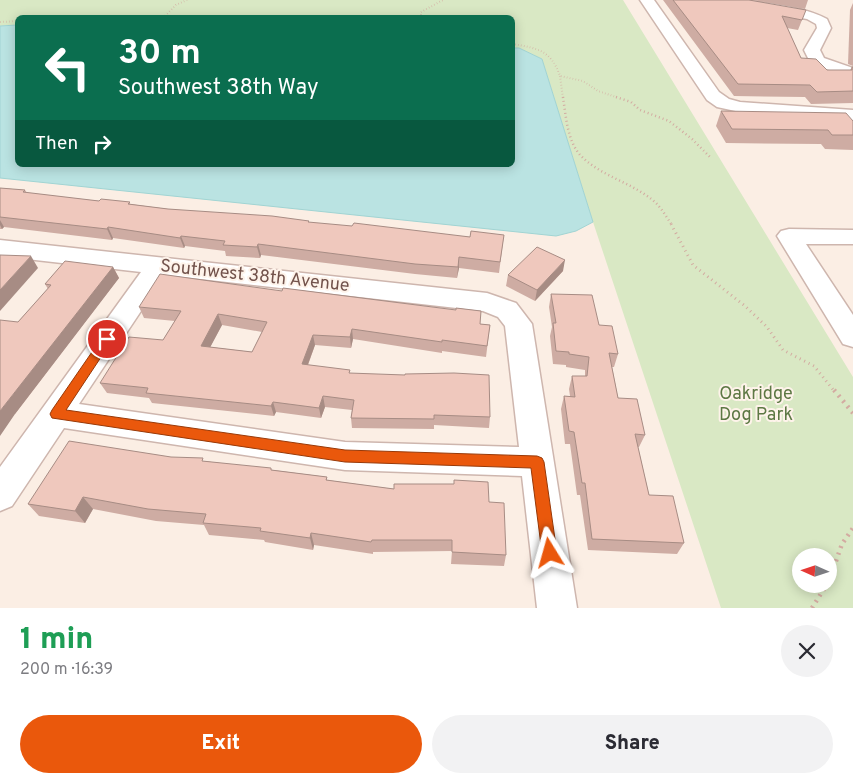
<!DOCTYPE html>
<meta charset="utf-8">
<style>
body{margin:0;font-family:Overpass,sans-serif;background:#f2f2f3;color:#2b2b33;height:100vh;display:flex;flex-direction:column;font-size:19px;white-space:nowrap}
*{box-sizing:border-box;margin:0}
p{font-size:16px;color:#7c7c81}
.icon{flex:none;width:28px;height:28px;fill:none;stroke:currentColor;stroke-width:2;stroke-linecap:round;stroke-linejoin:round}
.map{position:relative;height:608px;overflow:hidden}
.side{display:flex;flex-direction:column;background:#fff;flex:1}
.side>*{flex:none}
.guide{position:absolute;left:15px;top:15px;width:500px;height:152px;border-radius:8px;box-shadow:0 2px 12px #0003;background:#0b6e4f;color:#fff;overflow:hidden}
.needle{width:32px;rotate:273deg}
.controls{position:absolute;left:792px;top:548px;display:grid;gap:10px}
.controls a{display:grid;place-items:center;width:45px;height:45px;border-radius:50%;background:#fff;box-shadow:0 2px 12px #0003;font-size:25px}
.pin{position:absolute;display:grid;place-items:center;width:42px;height:42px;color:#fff;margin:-21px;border:2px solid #fff;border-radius:50%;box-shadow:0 1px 5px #0007}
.me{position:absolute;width:55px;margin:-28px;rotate:352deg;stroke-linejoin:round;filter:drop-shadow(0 0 4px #0008)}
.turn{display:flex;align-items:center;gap:18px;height:105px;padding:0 20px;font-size:22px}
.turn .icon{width:65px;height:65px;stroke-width:2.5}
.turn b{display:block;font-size:35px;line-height:42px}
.then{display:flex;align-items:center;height:48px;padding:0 20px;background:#0003;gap:10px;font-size:19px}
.round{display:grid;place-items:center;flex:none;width:52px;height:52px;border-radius:26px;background:#f2f2f3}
.headline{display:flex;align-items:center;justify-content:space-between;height:85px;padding:0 20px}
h1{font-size:30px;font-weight:800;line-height:38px;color:#1e9e55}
.button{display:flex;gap:10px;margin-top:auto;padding:10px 20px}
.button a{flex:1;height:58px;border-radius:30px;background:#ea580c;color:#fff;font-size:20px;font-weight:800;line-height:58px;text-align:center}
.button a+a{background:#f2f2f3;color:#2b2b33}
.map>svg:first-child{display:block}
</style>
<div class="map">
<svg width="853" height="608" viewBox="0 0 853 608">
<rect width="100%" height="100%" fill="#fbeee4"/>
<path fill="#d9e8c4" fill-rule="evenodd" d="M0,0H623L853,377V608H721L593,222L542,59L519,48H513L512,18H18L17,25L0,26ZM801,556H829V584H801Z"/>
<path fill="#bae3e2" stroke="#a1d4d3" d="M17,25L18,165H512L513,48H519L542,59L593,222L576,231L556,236L0,178V26Z"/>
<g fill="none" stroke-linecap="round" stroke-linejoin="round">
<g stroke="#ceb6ae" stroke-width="3">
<g id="minor">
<path d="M640,0H654L719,92L729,99L740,102L853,110V120L740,112L717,107L707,100Z"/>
<path d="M715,0C747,0 799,4 827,19L831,28L820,50L824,58L853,68V78L811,64L804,50L817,28L816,24L807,19L722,4Z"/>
<path d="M789,229L853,230V244H806L853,315V347L843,344L777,236L781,231Z"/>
<path d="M0,240L487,293L516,303L532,324L577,608H537L522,476L345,470L64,428L12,506L0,511V467L141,272L0,256ZM165,275L483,311L498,317L505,326L519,447L345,442L79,404Z"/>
</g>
</g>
<g stroke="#d3aba1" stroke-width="2" stroke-dasharray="0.5 2.5" stroke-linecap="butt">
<path d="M163,18L176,5L187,0"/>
<path d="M421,18V12L443,0"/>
<path d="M0,22L18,21"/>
<path d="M512,44C537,48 551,50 560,76L583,81L598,91L619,98"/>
<path d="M560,76L563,98"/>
</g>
<g stroke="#d3aba1" stroke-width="2.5" stroke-dasharray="1 3" stroke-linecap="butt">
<path d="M563,97C566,116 567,141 581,156C602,177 634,183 656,203C662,209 667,218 672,225"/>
<path d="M616,97L631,102L640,110L669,121L692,139L710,157"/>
</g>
<path stroke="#d3aba1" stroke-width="3" stroke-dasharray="1 4" stroke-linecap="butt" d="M671,224L693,265L745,306L767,327L783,350L814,366L835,392"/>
<g stroke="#d3aba1" stroke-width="4.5" stroke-dasharray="2 5" stroke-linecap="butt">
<path d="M834,390L853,413"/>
<path d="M829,581L842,544L853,528"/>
<path d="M812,608L827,584"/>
</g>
<use href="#minor" fill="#fff" fill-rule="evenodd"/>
</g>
<g fill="#ceaca3" fill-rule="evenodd">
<path d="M663,0H749L802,20L798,30L787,28L801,58L827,70H850L852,67H853V103L811,104L805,97L734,96Z"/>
<path d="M753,0H808L805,9Z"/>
<path d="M853,3V66L848,64L850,10Z"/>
<path d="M721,111L853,121V150L825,149L821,144L726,143L716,126Z"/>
<path d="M0,188L25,190L27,193L99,201L130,202V204L168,209L309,223L470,237L504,235L499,273L459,268L457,278L415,274L261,255L260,258L226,256L225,251L185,246L184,248L113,238L112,240L4,227L2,229H0Z"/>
<path d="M113,267L119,278L15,414L18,322L48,289L45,284Z"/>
<path d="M563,271L535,301L506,286L508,275Z"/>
<path d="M551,294L599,325L618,354L614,367H612L618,398L645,435L639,447H638L649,495L684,543L677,554L588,550L580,495H577L570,444H565L561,409L564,396H570L569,389L572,376H585V370L566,367V365L553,364L550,336L552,327L549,307Z"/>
<path d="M139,307L480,324L490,325L486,357L442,351V353L353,339L351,348L315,345L308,365L350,373L490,417L489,428L434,425V429L352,428L351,418L352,410L325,407L321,418L276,412L274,416L152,403L149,398L107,393L100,383L163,340L175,321L144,318ZM222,325L262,332L252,352L210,347Z"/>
<path d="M204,461L327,477V480L489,502L506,555L504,566L451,564L452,551L373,552V554L314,545L313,550L265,542L264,540L209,535L204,525L156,521L93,509L85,523L39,516L28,504Z"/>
</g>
<g fill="#a78c84">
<path d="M0,220L4,227L2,229L0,225Z"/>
<path d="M108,227L113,238L112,240L107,229Z"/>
<path d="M181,236L185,246L184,248L180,238Z"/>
<path d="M258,244L261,255L260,258L257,247Z"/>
<path d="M31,256L38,268L0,311V290Z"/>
<path d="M459,257V268L457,278L458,267Z"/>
<path d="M565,260L563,271L535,301L537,290Z"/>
<path d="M113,267L119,278L15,414L0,436V411Z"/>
<path d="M218,314L222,325L205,357L201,346Z"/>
<path d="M352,329L353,339L351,348L350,337Z"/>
<path d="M313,335L315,345L304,375L302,364Z"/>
<path d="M323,396L325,407L321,418L319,408Z"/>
<path d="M273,402L276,412L274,416L271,406Z"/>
<path d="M83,497L93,509L85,523L75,511Z"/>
<path d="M311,533L314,545L313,550L310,538Z"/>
</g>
<g fill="#efc8bd" stroke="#a78c84" fill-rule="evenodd">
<path d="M673,0H749L806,10L802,20L782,16L801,58L816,59L827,70H852V67H853V91L817,92L810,85L738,84Z"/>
<path d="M721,111L846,113L853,121V135H832L828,130L732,129Z"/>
<path d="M0,188L25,190L23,192L99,201L101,199L130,202L128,204L168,209L272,216L309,221L308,222L352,226L354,223L470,237L471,231L504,235L500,262L459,257L458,267L415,264L258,244L257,247L223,245L225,241L181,236L180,238L108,227L107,229L0,217Z"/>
<path d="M537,247L565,260L537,290L508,275Z"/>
<path d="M0,255L31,256L0,290Z"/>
<path d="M65,261L113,267L0,411V320L18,322L51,285L45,284Z"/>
<path d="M160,274L282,291L283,288L456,310V308L481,311L480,324L490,325L487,346L442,340V342L352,329L350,337L313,335L302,364L350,370L349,373L405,375V374L454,373L489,375L490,417L434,415V419L351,418L354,400L323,396L319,408L273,402L271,406L146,393L148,388L100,383L129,337L163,340L181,311L139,307ZM218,314L267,322L252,352L201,346Z"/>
<path d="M551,294L592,295L599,325L612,326L618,354L609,353L618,398L637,399L645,435L635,434L649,495L673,496L684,543L592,539L585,483H582L574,432L569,431L564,396L575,397L572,376H587L589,357L569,354V352L556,351L553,323H556Z"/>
<path d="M69,441L171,457L203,458L202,461L271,468V470L327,477L326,480L394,489V484H454V480L488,482L489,502L504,503L506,555L452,552V540H372L371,542L311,533L310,538L260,531L261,528L203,523L206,514L148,509L83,497L75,511L28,504Z"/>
</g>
<path fill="#ea580c" stroke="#983908" d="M107,335L113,339L66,410L345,450L537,456L542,458L544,462L557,553L555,559L550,561L544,559L542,553L531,468L345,462L52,418L50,414L52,410L103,336Z"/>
<g text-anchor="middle" stroke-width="4" stroke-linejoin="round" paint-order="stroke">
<g font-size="18" fill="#72524b" stroke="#fef3ea">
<text transform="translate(255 275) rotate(6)" y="6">Southwest 38th Avenue</text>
</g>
<g font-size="18" fill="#5d7844" stroke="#fef3ea">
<text x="756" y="399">Oakridge<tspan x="756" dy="21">Dog Park</tspan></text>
</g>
</g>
</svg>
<div class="controls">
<a><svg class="needle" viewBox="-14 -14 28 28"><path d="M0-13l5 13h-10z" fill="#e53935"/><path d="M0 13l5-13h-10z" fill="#7c7c81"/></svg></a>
</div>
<div class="pin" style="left:107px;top:339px;background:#d93025"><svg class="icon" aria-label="arrive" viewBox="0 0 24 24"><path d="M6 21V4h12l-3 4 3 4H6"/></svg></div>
<svg class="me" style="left:550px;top:553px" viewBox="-20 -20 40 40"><path d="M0-17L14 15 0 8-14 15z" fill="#ea580c" stroke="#fff" stroke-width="4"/></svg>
<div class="guide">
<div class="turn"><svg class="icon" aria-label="left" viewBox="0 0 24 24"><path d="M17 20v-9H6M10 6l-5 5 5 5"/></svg><div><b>30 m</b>Southwest 38th Way</div></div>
<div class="then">Then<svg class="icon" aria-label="right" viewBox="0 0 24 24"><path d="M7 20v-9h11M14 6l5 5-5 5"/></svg></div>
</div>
</div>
<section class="side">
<div class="headline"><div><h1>1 min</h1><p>200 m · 16:39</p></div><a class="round"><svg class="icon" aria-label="close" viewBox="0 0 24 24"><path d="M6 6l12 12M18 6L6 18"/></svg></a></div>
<div class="button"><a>Exit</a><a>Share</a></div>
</section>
